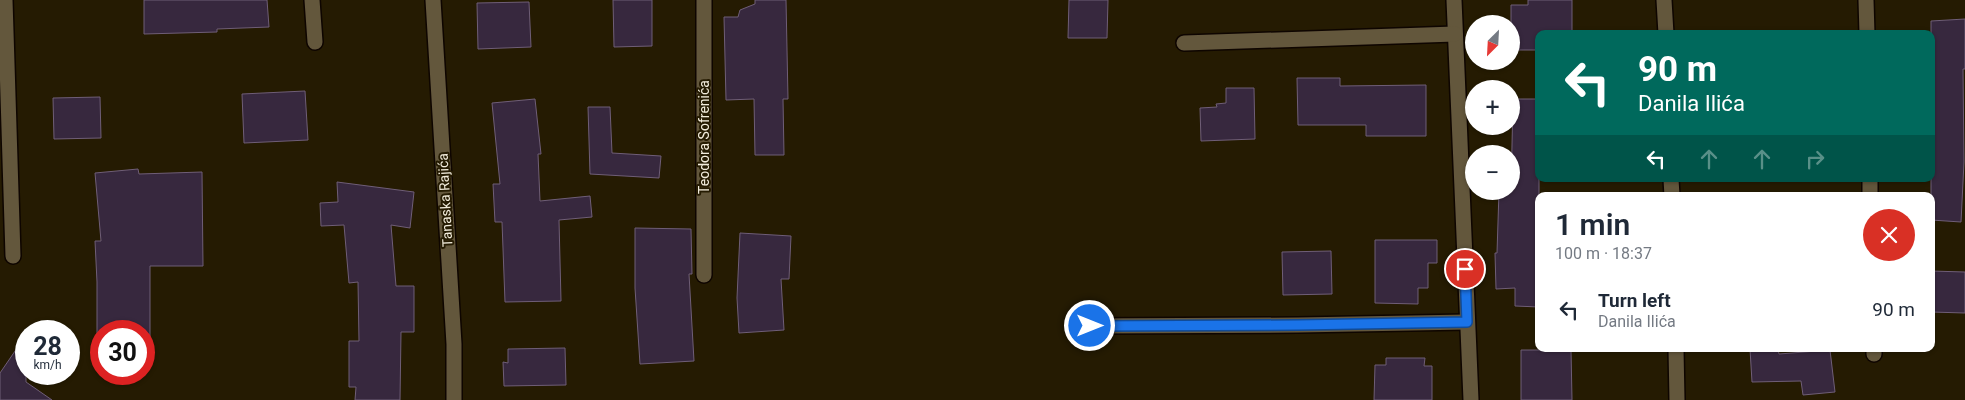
<!DOCTYPE html>
<meta charset="utf-8">
<style>
body{margin:0;font-family:Roboto,sans-serif;background:#f2f2f3;color:#1f2937;height:100vh;display:flex;flex-direction:column;font-size:19px;white-space:nowrap}
*{box-sizing:border-box;margin:0}
p{font-size:16px;color:#747a83}
.icon{flex:none;width:28px;height:28px;fill:none;stroke:currentColor;stroke-width:2;stroke-linecap:round;stroke-linejoin:round}
.map{position:relative;flex:1;overflow:hidden}
.details{position:absolute;left:1535px;top:192px;width:400px;height:160px;display:flex;flex-direction:column;background:#fff;border-radius:10px;box-shadow:0 1px 4px #0004}
.details>*{flex:none}
.banner{position:absolute;left:1535px;top:30px;width:400px;height:152px;border-radius:10px;box-shadow:0 1px 4px #0004;background:#00695c;color:#fff;overflow:hidden}
.needle{width:32px;rotate:204deg}
.buttons{position:absolute;left:1465px;top:15px;display:grid;gap:10px}
.buttons a{display:grid;place-items:center;width:55px;height:55px;border-radius:50%;background:#fff;box-shadow:0 1px 4px #0004;font-size:25px}
.speed{position:absolute;left:15px;top:320px;display:flex;gap:10px;font-size:25px;font-weight:700;text-align:center}
.speed>*{display:grid;place-content:center;width:65px;height:65px;border-radius:50%;background:#fff;box-shadow:0 1px 4px #0004;line-height:1}
.speed small{font-size:12px;font-weight:400}
.speed .limit{border:8px solid #d22;background:#fff;color:#111}
.pin{position:absolute;display:grid;place-items:center;width:42px;height:42px;color:#fff;margin:-21px;border:2px solid #fff;border-radius:50%;box-shadow:0 1px 5px #0007}
.me{position:absolute;width:55px;margin:-28px;rotate:90deg;stroke-linejoin:round;filter:drop-shadow(0 0 4px #0008)}
.turn{display:flex;align-items:center;gap:18px;height:105px;padding:0 20px;font-size:22px}
.turn .icon{width:65px;height:65px;stroke-width:2.5}
.turn b{display:block;font-size:35px;line-height:42px}
.lanes{display:flex;align-items:center;height:48px;padding:0 20px;background:#0003;justify-content:center;gap:25px;direction:ltr}
.lanes .off{opacity:.35}
.round{display:grid;place-items:center;flex:none;width:52px;height:52px;border-radius:26px;background:#f2f2f3}
.overview{display:flex;align-items:center;justify-content:space-between;height:85px;padding:0 20px}
h1{font-size:30px;font-weight:600;line-height:38px}
ul{padding:0;list-style:none}
li{display:flex;align-items:center;gap:15px;height:65px;padding:0 20px}
li div{flex:1}
li b{display:block;font-size:19px}
li em{font-style:normal}
.map>svg:first-child{display:block}
</style>
<div class="map">
<svg width="1965" height="400" viewBox="0 0 1965 400">
<rect width="100%" height="100%" fill="#251b02"/>
<g fill="#37283e" stroke="#6f5e77">
<path d="M144,0H267L269,27L217,29V32L144,34Z"/>
<path d="M613,0H652V46L614,47Z"/>
<path d="M755,0H786L788,99H783L784,155H755L754,99L726,100L724,17H738L740,10L755,4Z"/>
<path d="M1069,0H1108L1107,38H1068Z"/>
<path d="M1528,0H1572V34H1539V50H1511V5H1528Z"/>
<path d="M529,2L531,47L478,49L477,3Z"/>
<path d="M1965,19V69H1963L1964,162L1961,222L1931,220V21Z"/>
<path d="M1297,78H1340V86L1426,85V136H1366V125H1298Z"/>
<path d="M1226,88H1254L1255,139L1201,141L1200,108L1217,107L1216,104L1226,103Z"/>
<path d="M305,91L308,140L244,143L242,94Z"/>
<path d="M100,97L101,138L54,139L53,98Z"/>
<path d="M535,99L541,154H538L540,201L590,196L592,217L559,220L561,301L505,302L502,222H495L493,184H500L492,103Z"/>
<path d="M1513,99H1539V307L1515,306V288L1496,289L1495,253H1497L1499,191H1511Z"/>
<path d="M588,107H610L612,153L661,156L659,178L590,174Z"/>
<path d="M138,169L139,174L202,172L203,266H150V347H144V331H101V347H97V282L95,241H101L95,173Z"/>
<path d="M337,182L414,192L410,228L391,225L396,286H414V332H401L400,400H355L356,387H349V341H359L358,282L349,283L344,225L321,226L320,203L338,202Z"/>
<path d="M635,228L691,229L692,274H689L694,361L640,364L635,288Z"/>
<path d="M740,233L791,236L789,279H781L784,330L739,333L737,298Z"/>
<path d="M1375,240H1437V263H1428V288H1418V304L1375,303Z"/>
<path d="M1331,251L1332,294L1283,295L1282,252Z"/>
<path d="M1931,271L1965,272V313L1931,312Z"/>
<path d="M26,335V382L52,400H0V373Z"/>
<path d="M565,348L566,385L504,386L503,362L508,363V349Z"/>
<path d="M1750,349H1778L1779,354L1830,350L1835,392L1803,395L1801,381L1752,382Z"/>
<path d="M1521,350H1571L1572,400H1521Z"/>
<path d="M1386,358H1425L1424,366H1432V400H1374L1375,365H1386Z"/>
</g>
<g fill="none" stroke-linecap="round" stroke-linejoin="round">
<g stroke="#0e0500" stroke-width="18">
<g id="street">
<path d="M5,0L13,256"/>
<path d="M312,0L315,42"/>
<path d="M433,0L454,344V400"/>
<path d="M704,0V275"/>
<path d="M1454,0L1471,400"/>
<path d="M1664,0L1666,34"/>
<path d="M1866,0L1867,34"/>
<path d="M1184,43L1455,34"/>
<path d="M1671,179L1672,196"/>
<path d="M1870,179V196"/>
<path d="M1090,326L1298,325L1467,322"/>
<path d="M1676,349L1677,400"/>
<path d="M1874,349V354"/>
</g>
</g>
<use href="#street" stroke="#63573c" stroke-width="15"/>
</g>
<g fill="none" stroke-linecap="round" stroke-linejoin="round">
<g stroke="#114b97" stroke-width="12">
<path id="route" d="M1090,326L1298,325L1467,322L1465,269"/>
</g>
<use href="#route" stroke="#1a73e8" stroke-width="9"/>
</g>
<g text-anchor="middle" stroke-width="4" stroke-linejoin="round" paint-order="stroke">
<g font-size="14" fill="#f2ecdc" stroke="#251b02">
<text transform="translate(704 137) rotate(-90)" y="5">Teodora Sofrenića</text>
<text transform="translate(445 200) rotate(-93)" y="5">Tanaska Rajića</text>
</g>
</g>
</svg>
<div class="buttons">
<a><svg class="needle" viewBox="-14 -14 28 28"><path d="M0-13l5 13h-10z" fill="#e53935"/><path d="M0 13l5-13h-10z" fill="#747a83"/></svg></a>
<a>+</a>
<a>−</a>
</div>
<div class="speed"><div>28<small>km/h</small></div><div class="limit">30</div></div>
<div class="pin" style="left:1465px;top:269px;background:#d93025"><svg class="icon" aria-label="arrive" viewBox="0 0 24 24"><path d="M6 21V4h12l-3 4 3 4H6"/></svg></div>
<svg class="me" style="left:1090px;top:326px" viewBox="-20 -20 40 40"><circle r="17" fill="#1a73e8" stroke="#fff" stroke-width="3"/><path d="M0-11L8 9 0 5-8 9z" fill="#fff"/></svg>
<div class="banner">
<div class="turn"><svg class="icon" aria-label="left" viewBox="0 0 24 24"><path d="M17 20v-9H6M10 6l-5 5 5 5"/></svg><div><b>90 m</b>Danila Ilića</div></div>
<div class="lanes"><svg class="icon" aria-label="left" viewBox="0 0 24 24"><path d="M17 20v-9H6M10 6l-5 5 5 5"/></svg><svg class="icon off" aria-label="ahead" viewBox="0 0 24 24"><path d="M12 20V5M6 11l6-6 6 6"/></svg><svg class="icon off" aria-label="ahead" viewBox="0 0 24 24"><path d="M12 20V5M6 11l6-6 6 6"/></svg><svg class="icon off" aria-label="right" viewBox="0 0 24 24"><path d="M7 20v-9h11M14 6l5 5-5 5"/></svg></div>
</div>
<section class="details">
<div class="overview"><div><h1>1 min</h1><p>100 m · 18:37</p></div><a class="round" style="background:#d93025;color:#fff"><svg class="icon" aria-label="close" viewBox="0 0 24 24"><path d="M6 6l12 12M18 6L6 18"/></svg></a></div>
<ul>
<li><svg class="icon" aria-label="left" viewBox="0 0 24 24"><path d="M17 20v-9H6M10 6l-5 5 5 5"/></svg><div><b>Turn left</b><p>Danila Ilića</p></div><em>90 m</em></li>
</ul>
</section>
</div>
